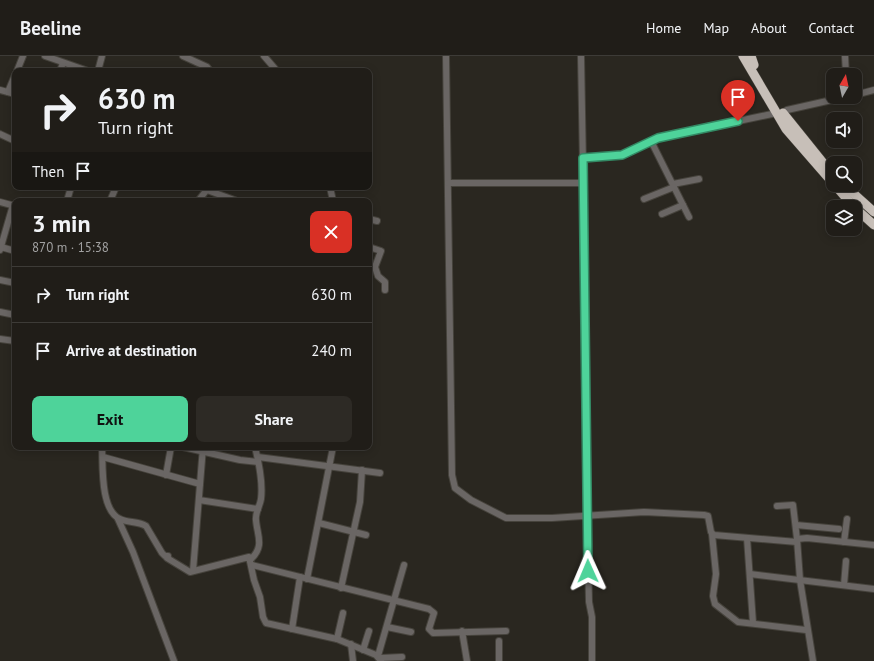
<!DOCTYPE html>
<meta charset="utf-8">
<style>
body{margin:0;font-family:"PT Sans",sans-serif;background:#2d2a25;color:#f1f3f6;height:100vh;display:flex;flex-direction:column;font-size:15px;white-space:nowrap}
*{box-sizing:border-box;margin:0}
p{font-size:13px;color:#a2a2a2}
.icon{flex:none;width:22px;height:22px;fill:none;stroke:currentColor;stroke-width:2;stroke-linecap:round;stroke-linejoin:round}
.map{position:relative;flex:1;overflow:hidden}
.drawer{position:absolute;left:12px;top:142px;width:360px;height:252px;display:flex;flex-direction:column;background:#201d18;border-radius:8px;box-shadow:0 2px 10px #0003,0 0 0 1px #3d3b37}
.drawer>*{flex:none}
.hud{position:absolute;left:12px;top:12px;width:360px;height:122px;border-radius:8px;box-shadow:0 2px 10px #0003,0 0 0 1px #3d3b37;background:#201d18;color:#f1f3f6;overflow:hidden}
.needle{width:26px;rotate:9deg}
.buttons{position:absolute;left:826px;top:12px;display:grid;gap:8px}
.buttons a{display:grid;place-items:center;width:36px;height:36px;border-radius:8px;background:#201d18;box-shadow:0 2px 10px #0003,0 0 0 1px #3d3b37;font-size:20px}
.pin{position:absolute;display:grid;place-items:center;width:34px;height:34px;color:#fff;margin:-41px -17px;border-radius:50% 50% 50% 0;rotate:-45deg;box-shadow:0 0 4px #0007}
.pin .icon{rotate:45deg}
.me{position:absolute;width:44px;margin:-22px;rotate:359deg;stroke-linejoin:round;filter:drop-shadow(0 0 3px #0008)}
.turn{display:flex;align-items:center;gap:14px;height:84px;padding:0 20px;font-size:18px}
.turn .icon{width:52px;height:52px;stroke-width:2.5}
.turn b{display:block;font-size:28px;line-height:34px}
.then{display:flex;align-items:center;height:38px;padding:0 20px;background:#0003;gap:8px;font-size:15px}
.round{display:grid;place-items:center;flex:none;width:42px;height:42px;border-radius:8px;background:#2d2a25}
.headline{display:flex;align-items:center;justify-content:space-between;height:68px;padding:0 20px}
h1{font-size:24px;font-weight:700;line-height:30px}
.primary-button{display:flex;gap:8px;margin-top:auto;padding:8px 20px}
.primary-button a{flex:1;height:46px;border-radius:8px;background:#4ed39a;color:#111;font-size:16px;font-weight:700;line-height:46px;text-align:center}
.primary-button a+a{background:#2d2a25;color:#f1f3f6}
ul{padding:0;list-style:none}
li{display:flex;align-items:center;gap:12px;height:56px;padding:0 20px;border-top:1px solid #3d3b37}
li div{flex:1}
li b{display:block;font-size:15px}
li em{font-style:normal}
header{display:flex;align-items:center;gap:24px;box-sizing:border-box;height:56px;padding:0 20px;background:#201d18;border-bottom:1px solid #3d3b37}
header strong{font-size:19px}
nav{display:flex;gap:22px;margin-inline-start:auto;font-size:14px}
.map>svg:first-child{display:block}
</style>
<header>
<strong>Beeline</strong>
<nav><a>Home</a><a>Map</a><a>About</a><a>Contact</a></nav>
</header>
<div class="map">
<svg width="874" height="605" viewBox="0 0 874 605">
<rect width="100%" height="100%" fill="#2a2720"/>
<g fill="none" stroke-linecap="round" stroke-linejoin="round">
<g stroke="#46433c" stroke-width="8">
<g id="minor">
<path d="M45,0L88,15"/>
<path d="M183,0L207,11L210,15"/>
<path d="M264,0L277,15"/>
<path d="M446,0L452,419L455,432L471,444L506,462H552L644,456L704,459L708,460L711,476L714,479L797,486"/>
<path d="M581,0L584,165L587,460L589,546L592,561V605"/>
<path d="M845,0L846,19"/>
<path d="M17,15L23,0"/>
<path d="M60,15L63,7"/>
<path d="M98,15L102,0"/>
<path d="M0,34L15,38"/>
<path d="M8,36L15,19"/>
<path d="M855,39L874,34"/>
<path d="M787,54L845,41"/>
<path d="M0,78L15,85"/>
<path d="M651,85L689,161"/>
<path d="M583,102L622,99L658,82L772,58"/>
<path d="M448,127H583"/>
<path d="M673,128L699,123"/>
<path d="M330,131L333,145"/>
<path d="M207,134L237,145"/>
<path d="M644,143L674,131"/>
<path d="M67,145L71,131"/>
<path d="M110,145L116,131"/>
<path d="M198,145L209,131"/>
<path d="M0,146L15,150"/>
<path d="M662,158L683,149"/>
<path d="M369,163L377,165"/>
<path d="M1,191L15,195"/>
<path d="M369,191L381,195L375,211L378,220L385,226V234"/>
<path d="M0,194L13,149"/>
<path d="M0,224L15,227"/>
<path d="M0,256L15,259"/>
<path d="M0,283L15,285"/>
<path d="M102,391C103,409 100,454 120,463C128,467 138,465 146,470L162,497L165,500H168L167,502L190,516L249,501L254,524L260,541L263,561L266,567L337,583L376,599L381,605"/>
<path d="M183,391L240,404L258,406"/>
<path d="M103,401L200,428"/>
<path d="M258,401L380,417"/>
<path d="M166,419L171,391"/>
<path d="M199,444L258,453"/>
<path d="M777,450L793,449L797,483"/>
<path d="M118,463L133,496L174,605"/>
<path d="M319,467L366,479"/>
<path d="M796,469L839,473"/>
<path d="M712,478L716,518L713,540L715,548L738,566L806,574"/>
<path d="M747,482L753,567"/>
<path d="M844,486L847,463"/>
<path d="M251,503C265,490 257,479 256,464C255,457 260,450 261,443C263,427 259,407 255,391"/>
<path d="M252,509L429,553L434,557L429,573L433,577L506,575"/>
<path d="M193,515L203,391"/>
<path d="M750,518L874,533"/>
<path d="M307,523L333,391"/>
<path d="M844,529L846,505"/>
<path d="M341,532L360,446L362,414"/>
<path d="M387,571L411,576"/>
<path d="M292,573L300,521"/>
<path d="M462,575L467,605"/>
<path d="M337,583L343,557"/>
<path d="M499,585V605"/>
<path d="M351,588L353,605"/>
<path d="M363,594L369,575"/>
<path d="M378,600L404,509"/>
<path d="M380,602L402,601"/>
<path d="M813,605L800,524L797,483L807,482L874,489"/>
</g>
</g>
<g stroke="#46433c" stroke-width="10">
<g id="highway">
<path d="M743,0L786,73L833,127"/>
<path d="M751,0L754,9"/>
<path d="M783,57L824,108"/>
<path d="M835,129L854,151"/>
<path d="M844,129L874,156"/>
<path d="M855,152L874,169"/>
</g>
</g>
<use href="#minor" stroke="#6a6664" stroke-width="6"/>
<use href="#highway" stroke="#c7bfb8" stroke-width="9"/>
</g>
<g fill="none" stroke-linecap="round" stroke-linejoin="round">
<g stroke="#338964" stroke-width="10">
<path id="route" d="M588,515L583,102L622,99L658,82L738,65"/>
</g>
<use href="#route" stroke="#4ed39a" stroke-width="7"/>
</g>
</svg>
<div class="buttons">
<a><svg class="needle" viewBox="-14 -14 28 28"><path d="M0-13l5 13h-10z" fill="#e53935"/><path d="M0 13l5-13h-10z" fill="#a2a2a2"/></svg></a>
<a><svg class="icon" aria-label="sound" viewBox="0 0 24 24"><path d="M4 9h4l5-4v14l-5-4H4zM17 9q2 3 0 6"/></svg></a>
<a><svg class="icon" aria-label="search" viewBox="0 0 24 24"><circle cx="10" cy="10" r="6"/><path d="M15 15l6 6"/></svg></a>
<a><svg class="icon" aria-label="layers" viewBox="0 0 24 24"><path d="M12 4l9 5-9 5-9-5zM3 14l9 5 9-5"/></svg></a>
</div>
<div class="pin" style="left:738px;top:65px;background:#d93025"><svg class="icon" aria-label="arrive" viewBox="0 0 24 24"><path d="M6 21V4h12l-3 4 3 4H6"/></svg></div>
<svg class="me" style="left:588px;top:515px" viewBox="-20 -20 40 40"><path d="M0-17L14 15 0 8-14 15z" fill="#4ed39a" stroke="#fff" stroke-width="4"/></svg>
<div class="hud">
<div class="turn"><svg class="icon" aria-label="right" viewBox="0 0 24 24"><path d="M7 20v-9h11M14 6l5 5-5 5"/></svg><div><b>630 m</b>Turn right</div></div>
<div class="then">Then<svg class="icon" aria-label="arrive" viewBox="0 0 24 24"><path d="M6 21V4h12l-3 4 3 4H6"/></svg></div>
</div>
<section class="drawer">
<div class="headline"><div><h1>3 min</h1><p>870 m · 15:38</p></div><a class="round" style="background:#d93025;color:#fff"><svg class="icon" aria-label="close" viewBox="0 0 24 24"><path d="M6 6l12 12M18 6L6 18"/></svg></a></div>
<ul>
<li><svg class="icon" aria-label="right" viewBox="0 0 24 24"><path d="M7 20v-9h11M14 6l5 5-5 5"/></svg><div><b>Turn right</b></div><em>630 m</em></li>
<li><svg class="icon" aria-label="arrive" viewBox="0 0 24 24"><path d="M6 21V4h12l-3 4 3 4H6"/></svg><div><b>Arrive at destination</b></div><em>240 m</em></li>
</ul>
<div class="primary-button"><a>Exit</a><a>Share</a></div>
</section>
</div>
